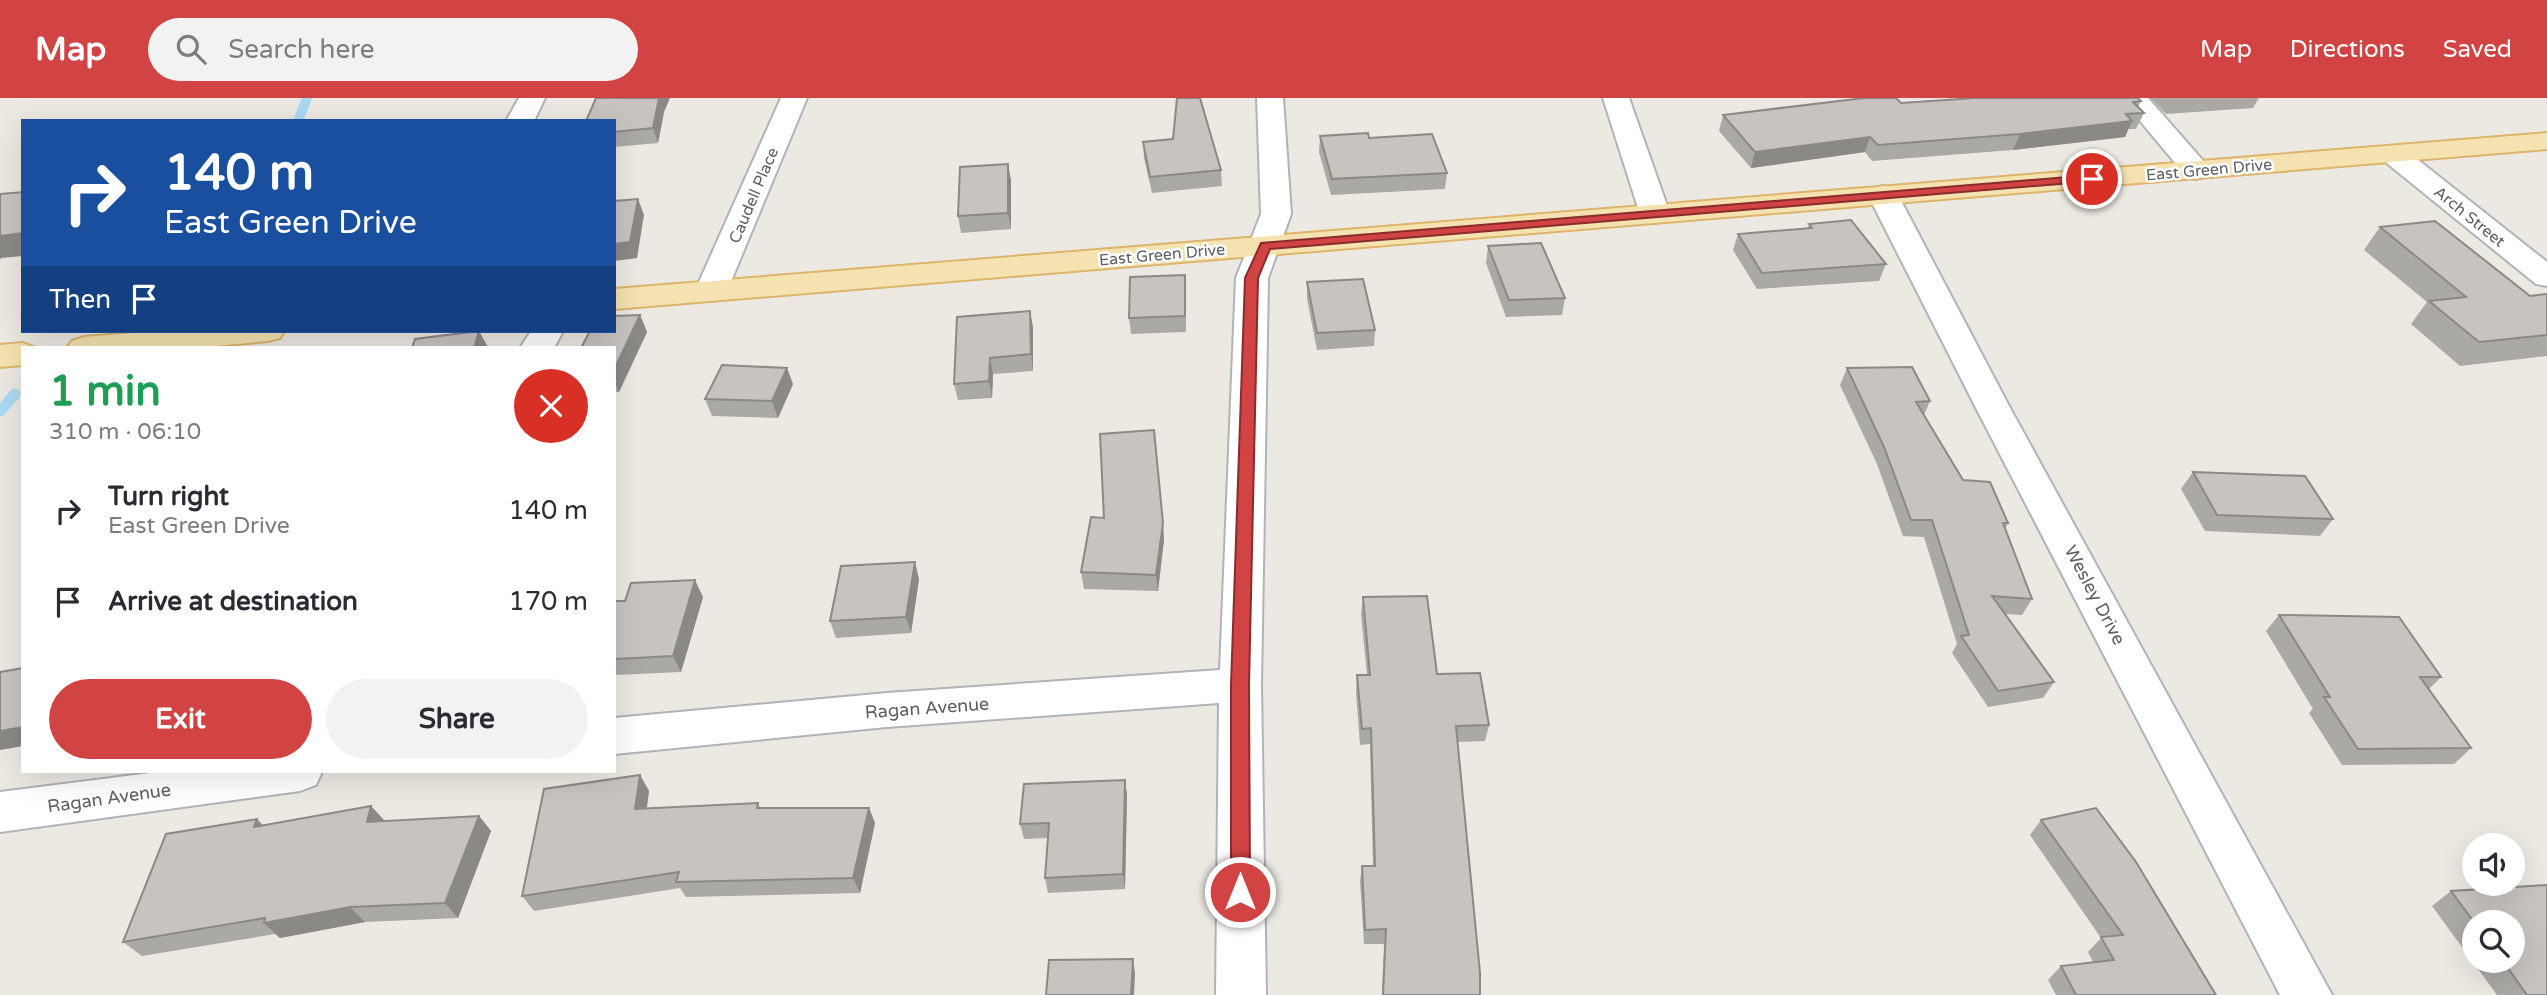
<!DOCTYPE html>
<meta charset="utf-8">
<style>
body{margin:0;font-family:"Varela Round",sans-serif;background:#f2f2f3;color:#2b2b33;height:100vh;display:flex;flex-direction:column;font-size:26px;white-space:nowrap}
*{box-sizing:border-box;margin:0}
p{font-size:23px;color:#7c7c81}
.icon{flex:none;width:38px;height:38px;fill:none;stroke:currentColor;stroke-width:2;stroke-linecap:round;stroke-linejoin:round}
.map{position:relative;flex:1;overflow:hidden}
.side{position:absolute;left:21px;top:248px;width:595px;height:427px;display:flex;flex-direction:column;background:#fff;border-radius:0px;box-shadow:0 7px 28px #0002}
.side>*{flex:none}
.top-card{position:absolute;left:21px;top:21px;width:595px;height:214px;border-radius:0px;box-shadow:0 7px 28px #0002;background:#1a4fa0;color:#fff;overflow:hidden}
.buttons{position:absolute;left:2462px;top:735px;display:grid;gap:14px}
.buttons a{display:grid;place-items:center;width:63px;height:63px;border-radius:50%;background:#fff;box-shadow:0 7px 28px #0002;font-size:35px}
.pin{position:absolute;display:grid;place-items:center;width:60px;height:60px;color:#fff;margin:-30px;border:4px solid #fff;border-radius:50%;box-shadow:0 2px 7px #0007}
.me{position:absolute;width:77px;margin:-38px;rotate:0deg;stroke-linejoin:round;filter:drop-shadow(0 0 5px #0008)}
.turn{display:flex;align-items:center;gap:24px;height:147px;padding:0 28px;font-size:32px}
.turn .icon{width:91px;height:91px;stroke-width:2.5}
.turn b{display:block;font-size:49px;line-height:60px}
.then{display:flex;align-items:center;height:66px;padding:0 28px;background:#0003;gap:14px;font-size:26px}
.round{display:grid;place-items:center;flex:none;width:74px;height:74px;border-radius:37px;background:#f2f2f3}
.summary{display:flex;align-items:center;justify-content:space-between;height:119px;padding:0 28px}
h1{font-size:42px;font-weight:800;line-height:52px;color:#1e9e55}
.cta{display:flex;gap:14px;margin-top:auto;padding:14px 28px}
.cta a{flex:1;height:80px;border-radius:42px;background:#d24344;color:#fff;font-size:28px;font-weight:800;line-height:80px;text-align:center}
.cta a+a{background:#f2f2f3;color:#2b2b33}
ul{padding:0;list-style:none}
li{display:flex;align-items:center;gap:21px;height:91px;padding:0 28px}
li div{flex:1}
li b{display:block;font-size:26px}
li em{font-style:normal}
header{display:flex;align-items:center;gap:42px;box-sizing:border-box;height:98px;padding:0 35px;background:#d24344;color:#fff}
header strong{font-size:33px}
nav{display:flex;gap:38px;margin-inline-start:auto;font-size:24px}
.search{width:490px;height:63px;background:#f2f2f3;display:flex;align-items:center;gap:18px;box-sizing:border-box;padding:0 24px;border-radius:38px;color:#7c7c81;font-size:26px}
.map>svg:first-child{display:block}
</style>
<header>
<strong>Map</strong>
<div class="search"><svg class="icon" aria-label="search" viewBox="0 0 24 24"><circle cx="10" cy="10" r="6"/><path d="M15 15l6 6"/></svg>Search here</div>
<nav><a>Map</a><a>Directions</a><a>Saved</a></nav>
</header>
<div class="map">
<svg width="2547" height="897" viewBox="0 0 2547 897">
<rect width="100%" height="100%" fill="#ece9e3"/>
<g fill="none" stroke-linecap="round" stroke-linejoin="round">
<path stroke="#acdaf3" stroke-width="10" d="M298,23L307,0"/>
<path stroke="#acdaf3" stroke-width="11" d="M0,313L15,296"/>
<g stroke="#b0b3b7" stroke-width="4">
<g id="minor">
<path d="M519,0H545L534,23H506Z"/>
<path d="M781,0H807L727,193L722,200L711,203L700,200L695,193Z"/>
<path d="M1257,0H1283L1291,116L1268,180L1261,587L1266,897H1216L1219,605L887,629L614,656V620L887,595L1220,572L1236,180L1261,116Z"/>
<path d="M1603,0H1629L1670,116L1666,122L1655,125L1644,122L1640,116Z"/>
<path d="M2121,0H2148L2206,66L2210,72L2206,78L2196,81L2186,78Z"/>
<path d="M2393,48L2403,50L2547,164V188L2536,186L2383,62L2379,56L2383,50Z"/>
<path d="M1883,88L1893,91L1898,97L2009,308L2332,897H2280L1975,308L1868,97L1873,91Z"/>
<path d="M531,233H563L554,250H520Z"/>
<path d="M158,674H322L316,687L300,693L0,734V694Z"/>
</g>
</g>
<g stroke="#deb46a" stroke-width="4">
<g id="major">
<path d="M2547,35V51L614,211V191Z"/>
<path d="M158,233H284L280,240L268,243L194,250H67L72,243L84,239Z"/>
<path d="M23,245L36,250H23V267L0,269V247Z"/>
</g>
</g>
<use href="#minor" fill="#fff" fill-rule="evenodd"/>
<use href="#major" fill="#f4e3b0" fill-rule="evenodd"/>
</g>
<g fill="#aba9a5" fill-rule="evenodd">
<path d="M2150,0H2259L2253,10L2166,16Z"/>
<path d="M2141,3L2138,9L2144,15L2136,31H2128L2125,39L2013,52L1872,63L1865,54L1751,70L1719,33L1723,17L1901,5Z"/>
<path d="M664,14L658,45L614,49V23Z"/>
<path d="M1320,38L1369,40L1447,75L1445,91L1331,97L1319,54Z"/>
<path d="M1143,44L1221,72L1222,88L1152,95L1144,60Z"/>
<path d="M1011,82V131L961,135L958,118Z"/>
<path d="M1809,126L1886,166L1879,183L1757,191L1733,152L1738,136L1808,130Z"/>
<path d="M2380,129L2530,198L2547,196V258L2460,268L2411,226L2427,204L2364,152Z"/>
<path d="M1488,148L1565,200L1562,217L1506,219L1486,165Z"/>
<path d="M1307,184L1375,232L1374,248L1317,252L1307,201Z"/>
<path d="M1186,193V234L1131,236L1129,220Z"/>
<path d="M1030,213L1033,230V273L993,276L992,300L958,302L954,286Z"/>
<path d="M640,217L647,234L619,294H614V250Z"/>
<path d="M1847,270L1930,303L1924,317L1963,382L2008,425L2005,431L2032,501L2022,517L2005,516L2054,584L2043,600L1988,609L1952,555L1957,546L1924,439L1903,438L1877,366L1840,287Z"/>
<path d="M793,286L778,320L712,318L705,301Z"/>
<path d="M2193,374L2333,421L2320,438L2205,433L2181,391Z"/>
<path d="M1104,420L1164,441L1158,493L1084,491L1081,474Z"/>
<path d="M919,481L911,535L836,540L830,523Z"/>
<path d="M703,499L681,574L615,577L614,503H625Z"/>
<path d="M1363,499L1489,627L1485,643L1457,644L1480,897H1382L1384,846H1364L1360,783L1362,768H1373L1370,646L1360,647L1356,594L1357,577H1367L1361,516Z"/>
<path d="M2279,517L2441,579L2429,591L2471,650L2454,666L2342,667L2309,615L2313,611L2266,533Z"/>
<path d="M640,677L649,693L647,710L758,705L760,710H869L875,725L860,795L686,799L680,790L534,813L522,798Z"/>
<path d="M1125,682L1127,697L1125,791L1048,795L1045,780L1048,740L1024,741L1020,726Z"/>
<path d="M479,718L491,733L458,820L365,824L280,840L275,836L142,858L123,844L263,727L385,723Z"/>
<path d="M2041,722L2216,897H2056L2048,882L2061,868L2093,864L2088,854L2101,840L2030,737Z"/>
<path d="M2451,793L2547,897H2497L2432,808ZM2474,824L2513,863H2474Z"/>
</g>
<g fill="#8b8986">
<path d="M659,0H670L664,14L658,45L653,30Z"/>
<path d="M2132,23L2125,39L2013,52L2020,36Z"/>
<path d="M1870,39L1865,54L1751,70L1755,54Z"/>
<path d="M1008,66L1011,82V131L1008,115Z"/>
<path d="M638,101L644,117L637,160L614,163V146Z"/>
<path d="M23,135V158L1,160L0,162V138Z"/>
<path d="M1030,213L1033,230V273L1031,256Z"/>
<path d="M640,217L647,234L619,294L614,282V272Z"/>
<path d="M479,233L488,249L487,250H474Z"/>
<path d="M990,260L993,276L992,300L989,283Z"/>
<path d="M787,270L793,286L778,320L772,303Z"/>
<path d="M1163,425L1164,441L1158,493L1156,477Z"/>
<path d="M915,464L919,481L911,535L906,519Z"/>
<path d="M695,482L703,499L681,574L673,558Z"/>
<path d="M23,629V648L0,652V633Z"/>
<path d="M640,677L649,693L644,726L635,711Z"/>
<path d="M1125,682L1127,697L1125,791L1123,776Z"/>
<path d="M371,708L385,723L367,724Z"/>
<path d="M869,710L875,725L860,795L853,780Z"/>
<path d="M479,718L491,733L458,820L445,805Z"/>
<path d="M257,721L272,737L254,729Z"/>
<path d="M350,809L365,824L280,840L264,825Z"/>
<path d="M1133,861L1135,875L1134,897H1131Z"/>
</g>
<g fill="#c7c4c0" stroke="#8b8986" stroke-width="2">
<path d="M596,0H659L653,30L614,34V23H586Z"/>
<path d="M1177,0H1200L1221,72L1150,79L1143,44L1173,41Z"/>
<path d="M1864,0H1896L1901,5L1975,0H2138L2141,3L2133,4L2144,15L2126,16L2132,23L2020,36L1878,47L1870,39L1755,54L1723,17Z"/>
<path d="M1368,35L1369,40L1432,36L1447,75L1332,81L1320,38Z"/>
<path d="M1008,66V115L958,118L960,69Z"/>
<path d="M23,94V135L0,138V96Z"/>
<path d="M638,101L630,144L614,146V103Z"/>
<path d="M1851,122L1886,166L1762,175L1738,136L1812,130L1809,126Z"/>
<path d="M2435,123L2530,198L2547,196V237L2479,244L2429,203L2466,199L2380,129Z"/>
<path d="M1541,145L1565,200L1509,202L1488,148Z"/>
<path d="M1185,177V218L1129,220L1130,179Z"/>
<path d="M1363,181L1375,232L1317,235L1307,184Z"/>
<path d="M1030,213L1031,256L990,260L989,283L954,286L957,219Z"/>
<path d="M640,217L614,272V250H581L590,233H614V218Z"/>
<path d="M479,233L474,250H412L415,241Z"/>
<path d="M722,267L787,270L772,303L705,301Z"/>
<path d="M1912,269L1930,303L1916,304L1963,382L1990,384L2008,425H2003L2032,501L1992,498L2054,584L1998,593L1961,538L1969,537L1932,422H1911L1884,349L1847,270Z"/>
<path d="M1154,332L1163,425L1156,477L1081,474L1091,419L1104,420L1100,336Z"/>
<path d="M2193,374L2305,378L2333,421L2217,417Z"/>
<path d="M915,464L906,519L830,523L841,468Z"/>
<path d="M695,482L673,558L614,561V503H625L631,485Z"/>
<path d="M1427,498L1437,576L1480,575L1489,627L1456,628L1480,875V897H1383L1386,831L1365,832L1362,768H1375L1371,630L1362,631L1357,577H1370L1363,499Z"/>
<path d="M2279,517L2399,519L2441,579H2420L2471,650L2358,651L2324,599H2330Z"/>
<path d="M23,570V629L0,633V574Z"/>
<path d="M640,677L635,711L758,705L757,710H869L853,780L676,784L679,774L522,798L544,691Z"/>
<path d="M1125,682L1123,776L1045,780L1049,725L1020,726L1024,686Z"/>
<path d="M371,708L367,724L479,718L445,805L350,809L264,825L265,820L123,844L166,736L257,721L254,729Z"/>
<path d="M2096,710L2136,764L2216,897H2076L2061,868L2114,862L2101,839L2123,837L2041,722Z"/>
<path d="M2547,787V897H2527L2503,863H2513V824H2474L2451,793Z"/>
<path d="M1133,861L1131,897H1046L1049,862Z"/>
</g>
<path fill="#d24344" stroke="#882c2c" stroke-width="2" d="M2092,77L2096,78V83L1270,151L1258,180L1249,587L1250,794L1247,800L1240,803L1233,800L1231,794V587L1245,180L1261,145Z"/>
<g text-anchor="middle" stroke-width="5" stroke-linejoin="round" paint-order="stroke">
<g font-size="16" fill="#5b5f62" stroke="#fff">
<text transform="translate(2209 71) rotate(-5)" y="6">East Green Drive</text>
<text transform="translate(753 97) rotate(-67)" y="6">Caudell Place</text>
<text transform="translate(2470 118) rotate(39)" y="6">Arch Street</text>
<text transform="translate(1162 156) rotate(-5)" y="6">East Green Drive</text>
</g>
<g font-size="18" fill="#5b5f62" stroke="#fff">
<text transform="translate(2095 497) rotate(62)" y="6">Wesley Drive</text>
<text transform="translate(927 610) rotate(-4)" y="6">Ragan Avenue</text>
<text transform="translate(109 700) rotate(-8)" y="6">Ragan Avenue</text>
</g>
</g>
</svg>
<div class="buttons">
<a><svg class="icon" aria-label="sound" viewBox="0 0 24 24"><path d="M4 9h4l5-4v14l-5-4H4zM17 9q2 3 0 6"/></svg></a>
<a><svg class="icon" aria-label="search" viewBox="0 0 24 24"><circle cx="10" cy="10" r="6"/><path d="M15 15l6 6"/></svg></a>
</div>
<div class="pin" style="left:2092px;top:81px;background:#d93025"><svg class="icon" aria-label="arrive" viewBox="0 0 24 24"><path d="M6 21V4h12l-3 4 3 4H6"/></svg></div>
<svg class="me" style="left:1240px;top:794px" viewBox="-20 -20 40 40"><circle r="17" fill="#d24344" stroke="#fff" stroke-width="3"/><path d="M0-11L8 9 0 5-8 9z" fill="#fff"/></svg>
<div class="top-card">
<div class="turn"><svg class="icon" aria-label="right" viewBox="0 0 24 24"><path d="M7 20v-9h11M14 6l5 5-5 5"/></svg><div><b>140 m</b>East Green Drive</div></div>
<div class="then">Then<svg class="icon" aria-label="arrive" viewBox="0 0 24 24"><path d="M6 21V4h12l-3 4 3 4H6"/></svg></div>
</div>
<section class="side">
<div class="summary"><div><h1>1 min</h1><p>310 m · 06:10</p></div><a class="round" style="background:#d93025;color:#fff"><svg class="icon" aria-label="close" viewBox="0 0 24 24"><path d="M6 6l12 12M18 6L6 18"/></svg></a></div>
<ul>
<li><svg class="icon" aria-label="right" viewBox="0 0 24 24"><path d="M7 20v-9h11M14 6l5 5-5 5"/></svg><div><b>Turn right</b><p>East Green Drive</p></div><em>140 m</em></li>
<li><svg class="icon" aria-label="arrive" viewBox="0 0 24 24"><path d="M6 21V4h12l-3 4 3 4H6"/></svg><div><b>Arrive at destination</b></div><em>170 m</em></li>
</ul>
<div class="cta"><a>Exit</a><a>Share</a></div>
</section>
</div>
